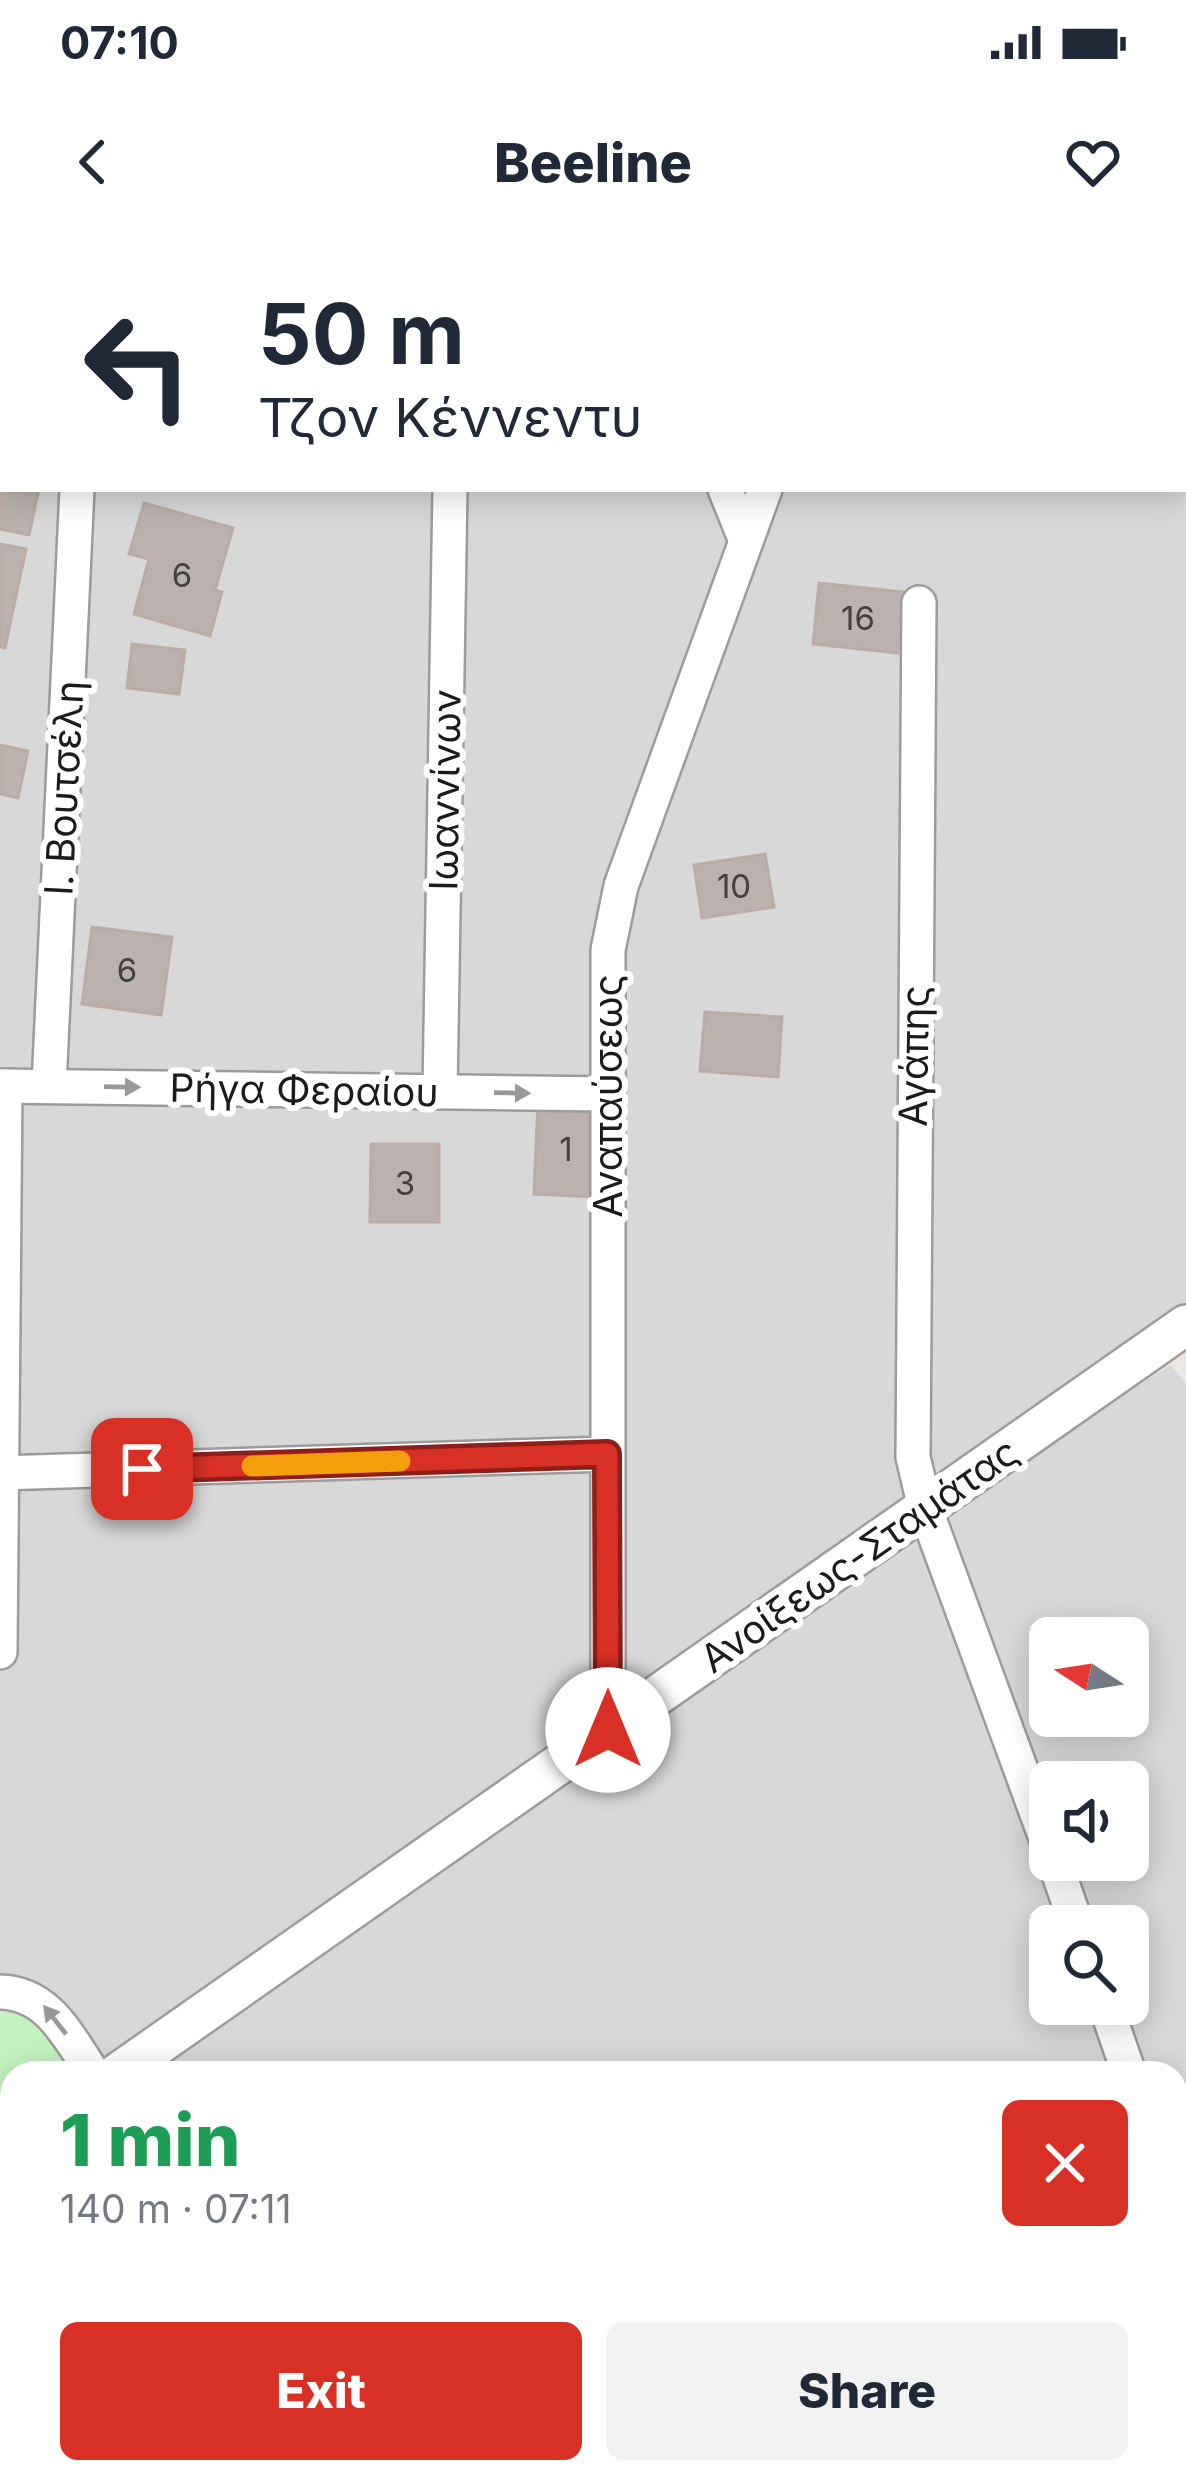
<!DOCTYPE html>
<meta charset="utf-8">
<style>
body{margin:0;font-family:Inter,sans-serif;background:#f2f2f3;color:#1f2937;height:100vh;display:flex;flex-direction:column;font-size:45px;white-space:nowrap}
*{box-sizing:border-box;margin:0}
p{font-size:39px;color:#747a83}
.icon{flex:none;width:66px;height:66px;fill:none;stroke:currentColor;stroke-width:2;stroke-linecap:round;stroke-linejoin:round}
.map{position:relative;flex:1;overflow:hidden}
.panel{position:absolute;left:0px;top:1821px;width:1188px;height:423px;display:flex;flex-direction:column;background:#fff;border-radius:36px 36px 0 0;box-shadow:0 6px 30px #0003}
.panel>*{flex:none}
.hud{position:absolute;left:0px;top:0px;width:1188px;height:252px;box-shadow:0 6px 30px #0003;background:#fff;color:#1f2937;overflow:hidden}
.needle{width:78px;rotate:282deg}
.tools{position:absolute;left:1029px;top:1377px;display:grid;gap:24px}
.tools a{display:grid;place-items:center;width:120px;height:120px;border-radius:18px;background:#fff;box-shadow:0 6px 30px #0003;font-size:60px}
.pin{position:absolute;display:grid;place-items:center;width:102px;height:102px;color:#fff;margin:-51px;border-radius:24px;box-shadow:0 6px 18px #0006}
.me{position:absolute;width:132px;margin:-66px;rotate:0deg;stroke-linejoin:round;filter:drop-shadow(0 0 9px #0008)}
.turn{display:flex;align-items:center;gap:42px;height:252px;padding:0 60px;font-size:54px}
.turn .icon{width:156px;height:156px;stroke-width:2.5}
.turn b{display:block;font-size:84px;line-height:102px}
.round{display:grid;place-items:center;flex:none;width:126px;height:126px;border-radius:18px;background:#f2f2f3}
.head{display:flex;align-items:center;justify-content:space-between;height:204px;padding:0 60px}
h1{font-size:72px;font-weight:800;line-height:90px;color:#1e9e55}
.button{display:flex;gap:24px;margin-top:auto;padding:24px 60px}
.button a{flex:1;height:138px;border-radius:18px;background:#d93025;color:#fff;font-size:48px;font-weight:800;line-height:138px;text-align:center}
.button a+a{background:#f2f2f3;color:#1f2937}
.status{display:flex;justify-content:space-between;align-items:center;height:84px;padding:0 60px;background:#fff;direction:ltr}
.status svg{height:33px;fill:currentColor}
header{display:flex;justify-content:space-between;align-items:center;height:156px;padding:0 60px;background:#fff;font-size:54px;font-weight:800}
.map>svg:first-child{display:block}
</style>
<div class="status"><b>07:10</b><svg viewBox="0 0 49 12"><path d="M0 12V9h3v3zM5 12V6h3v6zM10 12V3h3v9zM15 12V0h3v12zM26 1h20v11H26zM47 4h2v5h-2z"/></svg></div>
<header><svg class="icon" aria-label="back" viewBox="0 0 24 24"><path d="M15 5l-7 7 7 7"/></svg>Beeline<svg class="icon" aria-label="heart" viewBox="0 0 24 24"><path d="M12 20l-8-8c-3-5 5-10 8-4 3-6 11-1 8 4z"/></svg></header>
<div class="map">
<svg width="1186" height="2242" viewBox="0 0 1186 2242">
<rect width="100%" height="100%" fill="#ece7e1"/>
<g fill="#d9d8d8" fill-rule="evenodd">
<path d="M0,0L710,3H3V249H1185L1186,0V1071L103,1829L51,1757L11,1735H0Z"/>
<path d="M1171,1125L1186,1144V2242H0V1944L12,1935V2232H1176V1833H153L905,1290ZM1050,1398H1128V1476H1050ZM1050,1542H1128V1620H1050ZM1050,1686H1128V1764H1050Z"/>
</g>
<path fill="#adc79a" d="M710,0H1184L1183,3Z"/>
<path fill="#c4f3c1" d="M0,1768L34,1774L70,1825L62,1833H12V1872L0,1881Z"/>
<g fill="#bbb2af" stroke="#bcaca5" stroke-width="3">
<path d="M0,131L3,133L0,187Z"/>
<path d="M0,227L3,249H39L29,295L0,289Z"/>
<path d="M144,263L233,288L215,350L222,352L210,396L134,374L149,319L129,314Z"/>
<path d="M0,304L26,309L5,408L0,407Z"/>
<path d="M819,343L904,352L898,413L813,404Z"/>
<path d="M132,404L185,410L179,454L127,448Z"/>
<path d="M0,505L28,511L18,558L0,554Z"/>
<path d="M765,614L774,667L702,678L694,625Z"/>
<path d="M92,687L172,697L161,775L82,764Z"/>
<path d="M705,772L782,777L778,837L700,831Z"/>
<path d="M538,861L598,863L594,957L534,954Z"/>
<path d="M371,904H439V982H370Z"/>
<path d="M713,2232H766L765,2242H712Z"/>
<path d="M810,2232H849L848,2242H808Z"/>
</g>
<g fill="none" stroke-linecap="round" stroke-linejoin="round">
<g stroke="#9c9c9c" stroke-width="38">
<g id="minor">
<path d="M650,3V0"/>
<path d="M848,3L849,0"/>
<path d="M0,85H3"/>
<path d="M725,249L746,301"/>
<path d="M919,363L913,1217L925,1268L1050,1609"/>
<path d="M0,846L608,854"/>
<path d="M49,846L77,249"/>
<path d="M440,852L450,249"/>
<path d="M0,1233L607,1214"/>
<path d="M0,1412L5,846"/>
<path d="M608,1490V710L621,646L765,249"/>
<path d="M1054,1620L1077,1686"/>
<path d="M0,1752C49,1753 68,1797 93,1833"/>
<path d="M1105,1764L1129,1833"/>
<path d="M0,2052L12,2058"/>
<path d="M376,2232L389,2242"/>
<path d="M543,2242L566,2232"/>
<path d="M878,2242V2232"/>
</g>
</g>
<g stroke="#9c9c9c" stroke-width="44">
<g id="tertiary">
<path d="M118,1833L1186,1085"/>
<path d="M0,1916L12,1907"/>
</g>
</g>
<use href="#minor" stroke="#fff" stroke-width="33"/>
<use href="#tertiary" stroke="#fff" stroke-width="39"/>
</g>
<defs><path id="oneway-solid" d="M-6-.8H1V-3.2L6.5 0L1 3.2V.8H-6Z" transform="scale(3)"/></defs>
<g fill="#989898">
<use href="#oneway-solid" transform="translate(122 847) rotate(1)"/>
<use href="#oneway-solid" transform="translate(512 853) rotate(1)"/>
<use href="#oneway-solid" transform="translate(55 1780) rotate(-128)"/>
</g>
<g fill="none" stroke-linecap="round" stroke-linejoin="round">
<g stroke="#8d1f18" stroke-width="30">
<path id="route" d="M142,1229L607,1214L608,1490"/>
</g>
<use href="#route" stroke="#d93025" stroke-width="21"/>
<path stroke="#f59e0b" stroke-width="21" d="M252,1226L400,1221"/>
</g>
<g text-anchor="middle" stroke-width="12" stroke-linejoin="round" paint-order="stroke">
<g font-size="33" fill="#434140">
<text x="182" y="347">6</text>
<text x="858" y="390">16</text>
<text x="734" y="658">10</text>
<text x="127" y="742">6</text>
<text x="566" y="921">1</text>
<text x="405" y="955">3</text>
</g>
<g font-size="39" fill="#1b1b1b" stroke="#fff">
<text transform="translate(64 548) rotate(-87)" y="14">Ι. Βουτσέλη</text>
<text transform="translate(445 550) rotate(-89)" y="14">Ιωαννίνων</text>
<text transform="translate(914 816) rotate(-89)" y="14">Αγάπης</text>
<text transform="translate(304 850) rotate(1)" y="14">Ρήγα Φεραίου</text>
<text transform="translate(608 856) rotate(-90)" y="14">Αναπαύσεως</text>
<text transform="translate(859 1315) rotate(-35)" y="14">Ανοίξεως-Σταμάτας</text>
</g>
</g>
</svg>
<div class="tools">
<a><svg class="needle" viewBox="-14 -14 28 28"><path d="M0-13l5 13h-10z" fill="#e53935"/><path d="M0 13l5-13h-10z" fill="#747a83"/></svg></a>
<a><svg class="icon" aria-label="sound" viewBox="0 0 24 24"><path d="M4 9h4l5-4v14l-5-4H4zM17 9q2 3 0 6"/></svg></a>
<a><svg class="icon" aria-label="search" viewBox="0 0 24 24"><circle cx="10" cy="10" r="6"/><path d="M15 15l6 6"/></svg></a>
</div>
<div class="pin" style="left:142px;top:1229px;background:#d93025"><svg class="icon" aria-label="arrive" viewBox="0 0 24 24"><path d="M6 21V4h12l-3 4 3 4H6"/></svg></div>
<svg class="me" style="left:608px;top:1490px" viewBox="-20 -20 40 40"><circle r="19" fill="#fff"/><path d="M0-13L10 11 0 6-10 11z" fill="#d93025"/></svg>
<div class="hud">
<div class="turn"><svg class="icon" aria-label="left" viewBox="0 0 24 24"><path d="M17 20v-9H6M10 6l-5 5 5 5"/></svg><div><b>50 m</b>Τζον Κέννεντυ</div></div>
</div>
<section class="panel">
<div class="head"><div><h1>1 min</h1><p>140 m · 07:11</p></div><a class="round" style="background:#d93025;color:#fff"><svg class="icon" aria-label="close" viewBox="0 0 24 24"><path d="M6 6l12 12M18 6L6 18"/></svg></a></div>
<div class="button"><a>Exit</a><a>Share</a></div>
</section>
</div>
